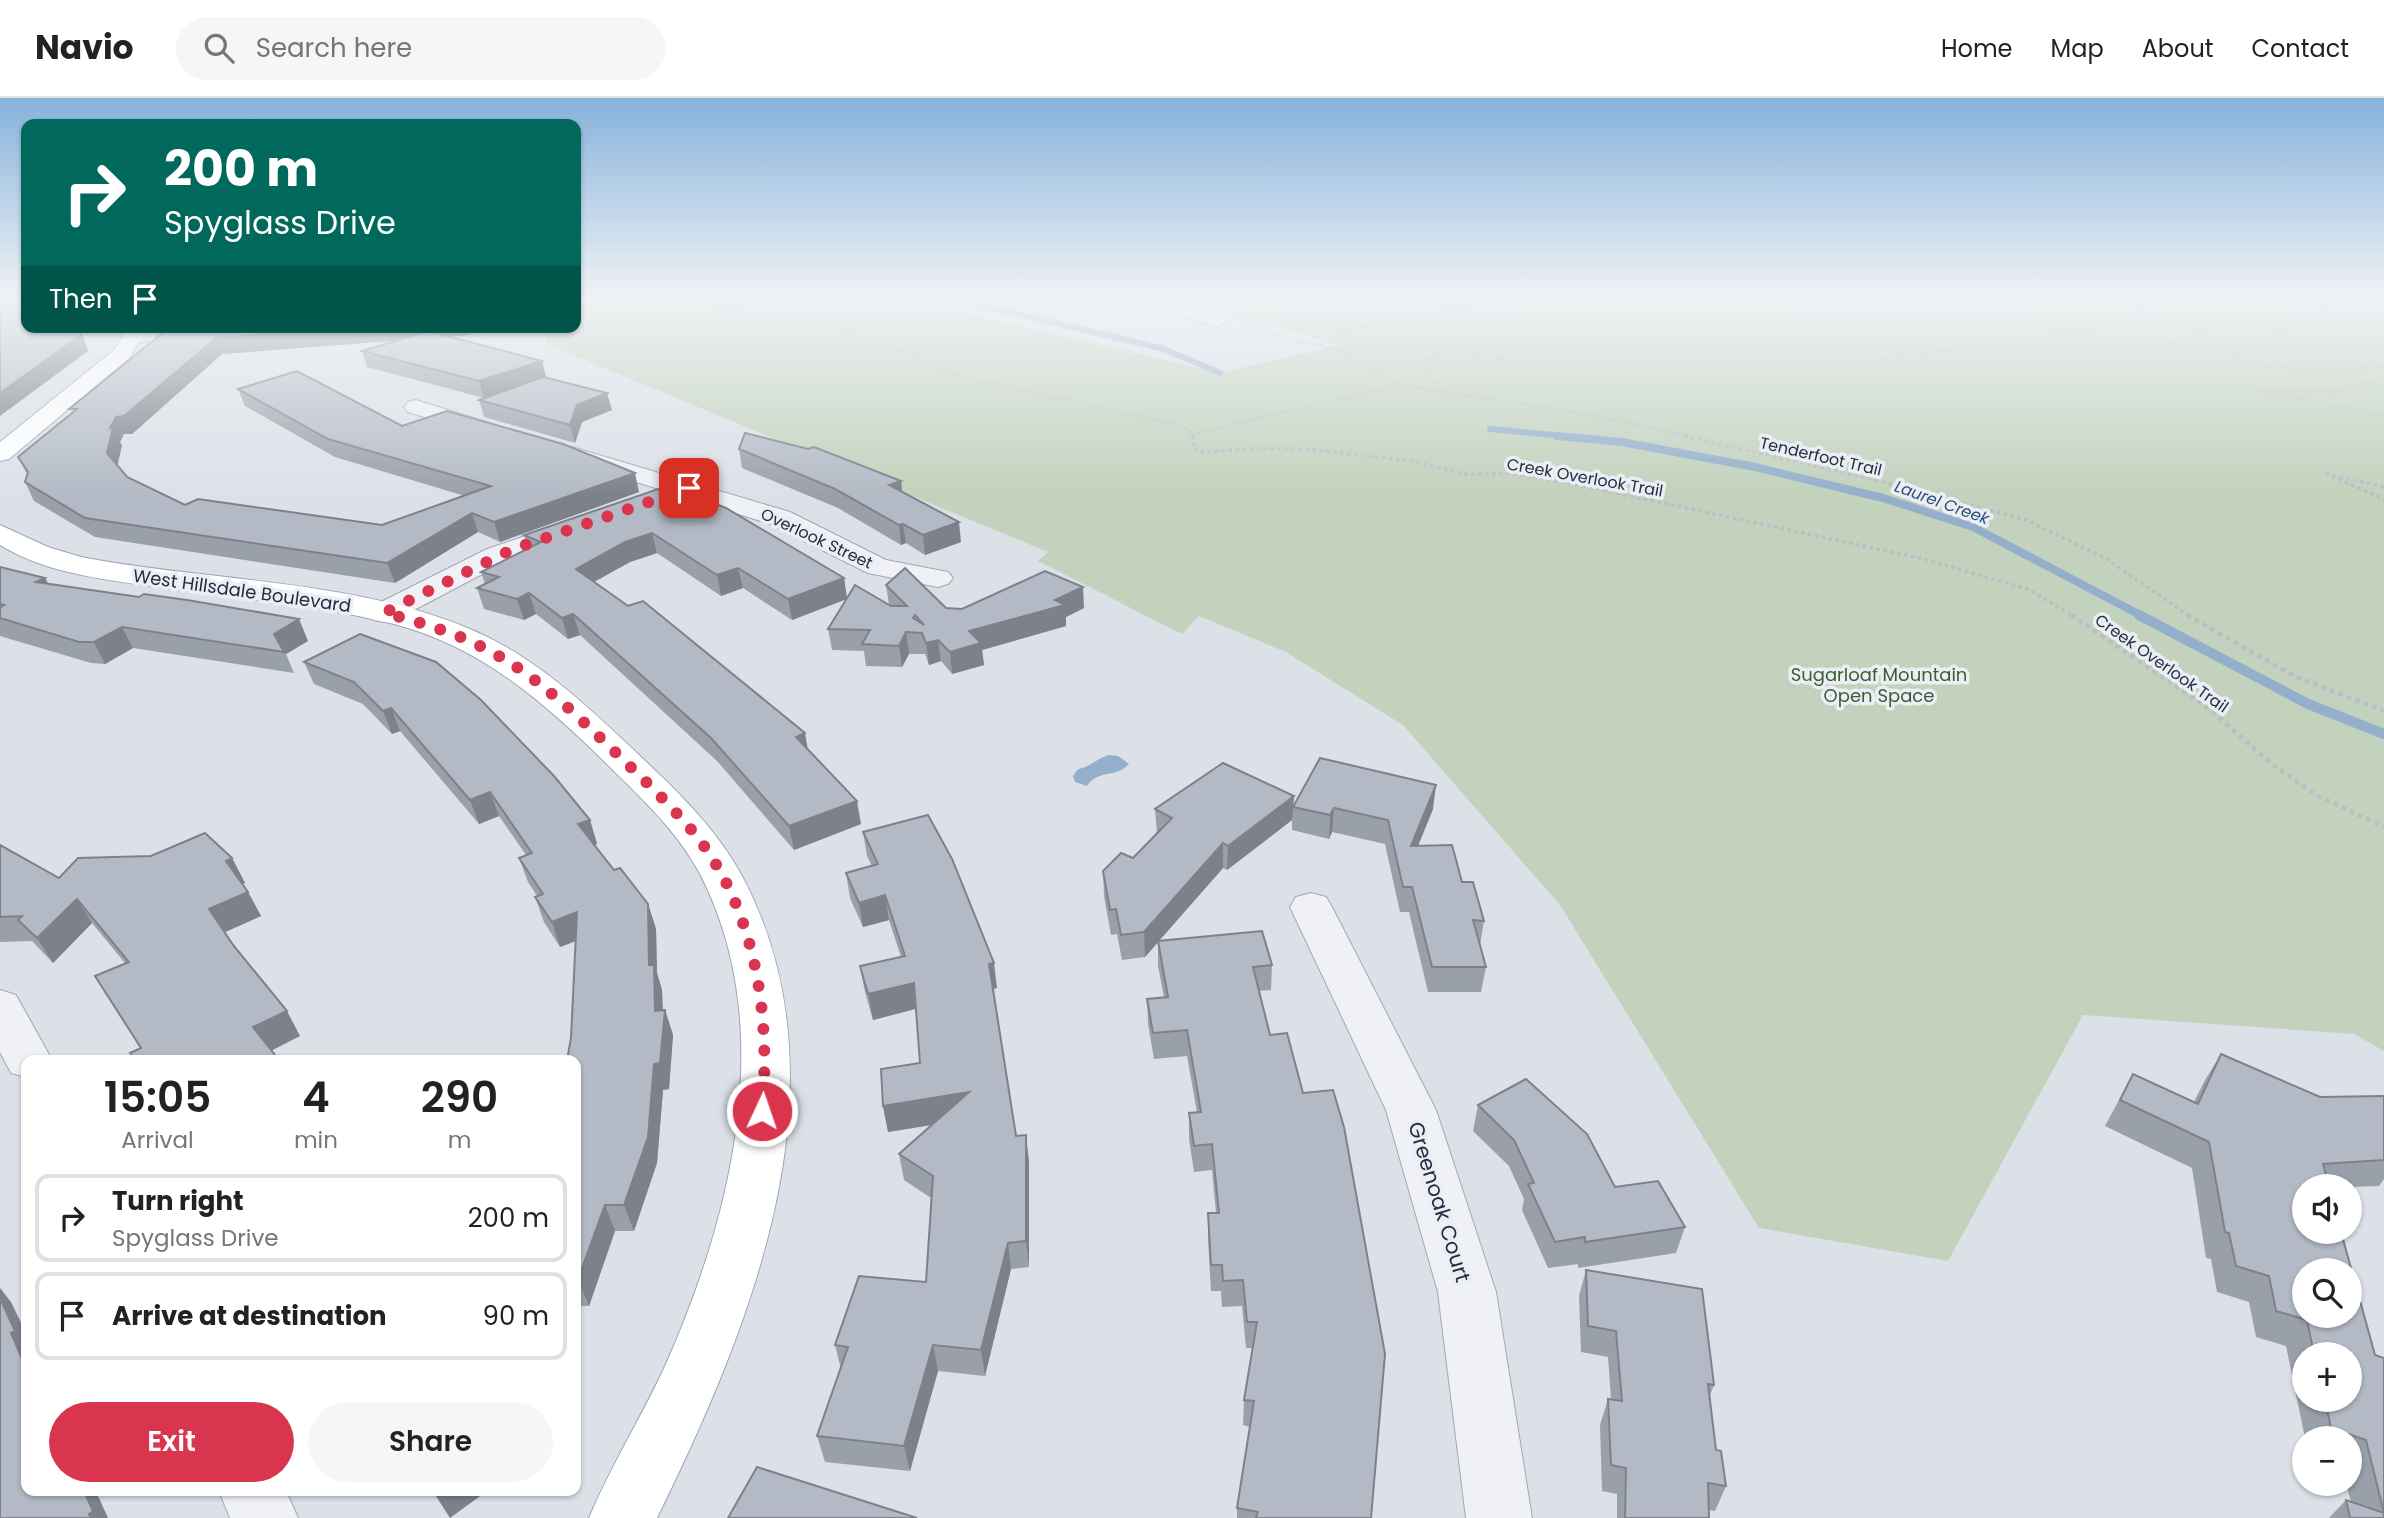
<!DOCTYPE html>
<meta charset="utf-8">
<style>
body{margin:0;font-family:Poppins,sans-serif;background:#f6f6f6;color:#222;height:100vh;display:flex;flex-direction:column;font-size:26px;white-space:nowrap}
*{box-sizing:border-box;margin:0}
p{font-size:23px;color:#767676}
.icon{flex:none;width:38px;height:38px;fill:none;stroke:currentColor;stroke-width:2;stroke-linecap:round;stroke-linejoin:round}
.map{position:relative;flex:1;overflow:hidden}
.panel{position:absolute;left:21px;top:957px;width:560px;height:441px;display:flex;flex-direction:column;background:#fff;border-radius:14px;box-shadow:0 2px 5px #0004}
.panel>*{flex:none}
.top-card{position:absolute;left:21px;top:21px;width:560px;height:214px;border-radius:14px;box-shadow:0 2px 5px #0004;background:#00695c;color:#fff;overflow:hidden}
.controls{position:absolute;left:2292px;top:1076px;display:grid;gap:14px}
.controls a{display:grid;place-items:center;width:70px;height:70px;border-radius:50%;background:#fff;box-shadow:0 2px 5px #0004;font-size:35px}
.pin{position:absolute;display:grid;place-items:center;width:60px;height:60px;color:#fff;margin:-30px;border-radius:14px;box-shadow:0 4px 10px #0006}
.me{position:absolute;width:77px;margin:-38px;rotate:3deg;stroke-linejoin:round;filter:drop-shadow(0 0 5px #0008)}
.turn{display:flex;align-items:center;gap:24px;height:147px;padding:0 28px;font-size:32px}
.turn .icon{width:91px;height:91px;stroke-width:2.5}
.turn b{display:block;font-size:49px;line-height:60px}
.then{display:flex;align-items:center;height:66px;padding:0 28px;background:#0003;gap:14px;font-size:26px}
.eta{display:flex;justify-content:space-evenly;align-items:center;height:119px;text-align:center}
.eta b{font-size:42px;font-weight:600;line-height:49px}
.action{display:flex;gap:14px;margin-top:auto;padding:14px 28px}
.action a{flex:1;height:80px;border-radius:42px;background:#d9354e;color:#fff;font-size:28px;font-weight:600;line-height:80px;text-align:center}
.action a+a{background:#f6f6f6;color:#222}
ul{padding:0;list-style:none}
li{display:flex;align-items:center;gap:21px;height:88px;margin:0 14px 10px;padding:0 14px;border:4px solid #e0e0e0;border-radius:14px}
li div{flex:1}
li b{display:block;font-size:26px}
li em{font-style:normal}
header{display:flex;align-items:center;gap:42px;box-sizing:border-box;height:98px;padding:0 35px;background:#fff;border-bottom:2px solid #e0e0e0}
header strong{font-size:33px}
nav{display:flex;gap:38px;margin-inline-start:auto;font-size:24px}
.search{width:490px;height:63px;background:#f6f6f6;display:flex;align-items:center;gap:18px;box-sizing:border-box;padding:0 24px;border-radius:38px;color:#767676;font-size:26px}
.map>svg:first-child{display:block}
</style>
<header>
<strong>Navio</strong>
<div class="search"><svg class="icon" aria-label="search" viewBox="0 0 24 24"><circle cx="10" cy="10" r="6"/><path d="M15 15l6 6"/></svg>Search here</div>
<nav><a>Home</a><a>Map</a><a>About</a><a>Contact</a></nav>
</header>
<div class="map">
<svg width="2384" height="1420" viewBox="0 0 2384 1420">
<rect width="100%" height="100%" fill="#dce1e8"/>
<path fill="#c2d2bc" d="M576,199H896L1220,275L1339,247L1173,199H2384V953L2354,936L2083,917L1948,1163L1759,1130L1560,807L1403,627L1286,554L1199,518L1182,536L1038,463L1048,454L546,246L549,229H576Z"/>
<path fill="#93afcb" d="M1110,657L1118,658L1129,666C1117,680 1098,671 1087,688L1075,684L1073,678L1078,671C1091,669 1098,659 1110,657Z"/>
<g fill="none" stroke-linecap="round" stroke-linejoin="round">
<g stroke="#93afcb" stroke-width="6">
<path d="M948,199L1164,251L1220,275"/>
<path d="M1490,331L1575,339"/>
</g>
<path stroke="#93afcb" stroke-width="8" d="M1557,338L1622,344L1755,369L1883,400L1973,429L2142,518"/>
<path stroke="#93afcb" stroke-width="10" d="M2139,517L2308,606L2384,636"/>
<g stroke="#a1a8b2" stroke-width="2">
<g id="minor">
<path d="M1132,199H1160L1225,219L1228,223L1218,229L1211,227L1134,203Z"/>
<path d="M170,229H247L237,235L132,245L122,239L132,233Z"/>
<path d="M416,302L496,327L500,332L496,337L488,339L408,314L404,309L408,304Z"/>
<path d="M572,349L790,414L886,462L948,474L953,480L948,486L938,489L868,475L770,426L563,361L560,356L563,351Z"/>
<path d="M576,421L586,423L590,429L586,435L507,463L395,522L384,524L373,522L368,515L373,508L487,451Z"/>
<path d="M1311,795L1326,799L1332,809L1436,1012L1496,1194L1532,1420H1466L1438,1194L1386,1012L1290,809L1296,799Z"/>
<path d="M0,892L16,897L52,962H26V979L11,975L0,954Z"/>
<path d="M219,1393H286L298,1420H230Z"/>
</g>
</g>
<g stroke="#9aa5b4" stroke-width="2">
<g id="major">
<path d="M121,229H141L142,239L129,260L9,361L0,363V344L114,252L122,239Z"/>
<path d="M0,427L48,449L81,459C204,483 349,481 465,529C533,556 586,607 639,657C677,693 717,731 742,778C852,984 751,1228 657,1420H589C611,1367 642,1319 666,1266C732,1117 779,929 700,776C678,734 642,701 609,668C545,605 482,549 394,526C319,507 241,500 165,490C110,482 49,477 0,447Z"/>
</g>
</g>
<g stroke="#babec6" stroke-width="2.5" stroke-dasharray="2.5 2.5" stroke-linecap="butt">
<path d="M653,199C744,212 871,228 949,276L1179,327L1193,336V339"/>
<path d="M2142,199L2139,203L2141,212L2154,220L2243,247"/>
<path d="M1243,229L1340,253L1400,287L1608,320L1691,339"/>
<path d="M1319,247L1353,231L1496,202L1518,203L1522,199"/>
<path d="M2219,250C2255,278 2339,270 2384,269"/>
<path d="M2384,281L2332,294L2260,292L2384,318"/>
<path d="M1440,293L1429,278L1428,261C1458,251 1485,257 1515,265L1881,262L2068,235L2234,250L2304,228L2336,199"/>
<path d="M1193,336L1399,287"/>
</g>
<g stroke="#babec6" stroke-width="3.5" stroke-dasharray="3.5 3.5" stroke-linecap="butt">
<path d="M1193,338V351L1202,354L1270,350L1316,352L1411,363L1465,376H1515L1594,390L1924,461L2027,491L2074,518"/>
<path d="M1684,338L1875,382L2026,422L2107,461L2189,518"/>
<path d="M2384,389L2324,375L2384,401"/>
</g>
<g stroke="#babec6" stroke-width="4.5" stroke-dasharray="4.5 4.5" stroke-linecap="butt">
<path d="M2071,517L2208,610L2273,667L2316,697L2384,729"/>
<path d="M2187,517L2294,578L2384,613"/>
</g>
<use href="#minor" fill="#eff1f6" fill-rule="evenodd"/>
<use href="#major" fill="#fff" fill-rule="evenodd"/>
</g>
<g fill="#9aa0a9" fill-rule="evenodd">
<path d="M170,229H471V237L449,238L542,263L546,279L544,280L607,295L612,312L582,324L575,345L484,319L479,302L484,300L367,269L362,253L397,242L222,256L132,336H124L120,344L122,347L117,367L127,379L185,407L382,427L465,398L335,359L245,308L238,291L402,328L639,394L500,444L478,434L395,485L95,439L34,403L25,384L27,376L18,359L71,316Z"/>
<path d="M739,351L901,383L902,394L961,444L925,457L906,445L901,447L838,410L742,370Z"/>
<path d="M726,410L844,480L847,500L889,507L886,487L946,510H1084L1066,519V528L982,552L984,567L952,576L941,563L929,567L925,556H909L902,569L866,568L864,553L832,552L828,531L846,501L792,522L743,490L721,498L657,455L630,464L594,484L808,651L861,726L794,752L717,663L580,537L568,541L536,516L524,522L484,511L477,490L485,486L481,474L528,451L524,437Z"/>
<path d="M0,469L45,480L48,486L308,543L286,556L294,575L133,550L105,566L91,565L0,538Z"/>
<path d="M360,536L590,722L597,746L594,747L614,772L648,806L656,831L657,875L662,892L663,912H665L673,937L669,991L663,992L657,1065L634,1133H615L589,1208H576V962L571,940L576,843L560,849L544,824L535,799L537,798L528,784L519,760L526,757L499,718L479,726L400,633L392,636L363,606L314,586L304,564Z"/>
<path d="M1294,698L1293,709L1433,711L1418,748L1462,784L1484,823L1480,847L1486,869L1481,894H1428L1409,814H1400L1385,746L1332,734L1329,741L1292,732V722L1227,772L1223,770L1159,842L1272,867L1271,892L1259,893L1371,1420H1237V1410L1250,1329L1243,1327L1244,1302L1253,1250H1246L1242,1208L1222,1209L1221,1193H1211L1208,1141V1115H1216L1212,1072L1194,1074L1189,1041V1015L1197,1014L1187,958L1154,961L1148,926L1147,901L1164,899L1158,868V844L1145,859L1122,862L1117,836L1111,837L1104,798L1103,773L1133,760L1157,736L1155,711Z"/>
<path d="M863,734L997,890L993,891L1016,1038L1029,1063V1169L1011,1171L985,1278L938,1273L910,1373L825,1364L817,1338L841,1271L835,1247L926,1184L931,1100L904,1082L899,1056L932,1027L888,1034L883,1008L920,965L916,911L873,922L865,894L860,868L901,859L889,822L863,829L850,800L846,775L872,768L867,758Z"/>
<path d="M0,747L59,780L232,760L245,785L242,786L248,794L261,818L225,834L300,938L141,950L125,865L92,825L53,865L32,843L0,844Z"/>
<path d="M2221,956L2320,999L2384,998V1081L2379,1088L2350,1089L2305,1088L2375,1257L2384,1420H2329L2346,1402L2351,1404L2346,1386H2350V1340H2305L2286,1248L2256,1239L2249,1204L2217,1194L2211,1161L2206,1160L2192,1070L2105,1028L2133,976L2194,1004L2205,982ZM2305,1256H2350V1302H2305Z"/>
<path d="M1478,1007L1615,1089L1685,1129L1676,1155L1578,1170V1166L1548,1170L1522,1112L1524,1101L1509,1068L1473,1033Z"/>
<path d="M1586,1172L1714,1287L1710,1297L1716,1352L1726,1388L1715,1413L1709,1412V1420H1617V1396L1602,1393L1600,1327L1608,1301H1611L1608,1259L1581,1254L1579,1198Z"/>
</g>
<g fill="#7d828a">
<path d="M0,199H15L0,203Z"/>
<path d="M78,229H80L81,231L88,253L0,318V295Z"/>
<path d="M358,229H471V237L222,256L132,336H124L120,344L122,347L116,374L107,355L110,330L116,319L216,240Z"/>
<path d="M542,263L546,279L484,300L479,283Z"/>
<path d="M607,295L612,312L582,324L575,345L570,327L577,307Z"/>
<path d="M635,375L639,394L500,444L494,424Z"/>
<path d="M901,383L903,402L889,387Z"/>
<path d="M472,415L478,434L395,485L387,465Z"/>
<path d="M959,424L961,444L925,457L923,437Z"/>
<path d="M903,426L906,445L901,447L899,427Z"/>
<path d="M652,435L657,455L630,464L581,491L576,471L625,444Z"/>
<path d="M738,470L743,490L721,498L717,477Z"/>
<path d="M45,480L56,500L36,484Z"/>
<path d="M844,480L847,501L792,522L788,501Z"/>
<path d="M1083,489L1084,510L1066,519V528L982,552L984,567L952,576L950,554L969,533L1055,502Z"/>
<path d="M529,495L536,516L524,522L517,501Z"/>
<path d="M573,516L580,537L568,541L562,520Z"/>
<path d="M299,521L308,543L286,556L274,536Z"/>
<path d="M122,529L133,550L105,566L94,544Z"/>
<path d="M906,534L909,556L902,569L899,548Z"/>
<path d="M938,542L941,563L929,567L926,545Z"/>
<path d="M391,610L400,633L392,636L383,613Z"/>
<path d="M805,635L809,658L796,639Z"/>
<path d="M1436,687L1433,711L1408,772L1411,748Z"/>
<path d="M490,694L499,718L479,726L470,702Z"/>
<path d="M1294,698L1292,722L1227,772L1228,748Z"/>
<path d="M857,703L861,726L794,752L789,728Z"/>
<path d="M1334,710L1332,734L1329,741L1330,717Z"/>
<path d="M590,722L597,746L585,750L578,726Z"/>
<path d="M1223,745V770L1145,859L1144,834Z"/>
<path d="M232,760L245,785L238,788L226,763Z"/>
<path d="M248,794L261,818L223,835L209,811Z"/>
<path d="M885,797L889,822L863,829L859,805Z"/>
<path d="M77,801L92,825L53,865L37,840Z"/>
<path d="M648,806L656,831L657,875L662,892L663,931L665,912L673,937L669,991L663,992L657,1065L634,1133L624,1107L655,913L649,867Z"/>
<path d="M577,814L586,839L560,849L552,824Z"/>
<path d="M994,865L997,890L992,891L989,866Z"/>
<path d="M914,885L918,910L873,922L868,896Z"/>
<path d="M287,913L300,938L267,955L253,929Z"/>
<path d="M969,994L973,1020L888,1034L883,1008Z"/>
<path d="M1026,1037L1029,1063V1169L1026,1143Z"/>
<path d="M605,1107L615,1133L589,1208L578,1181Z"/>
<path d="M1008,1145L1011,1171L985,1278L981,1252Z"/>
<path d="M0,1190L11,1204L26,1235V1270L11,1235L0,1200Z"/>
<path d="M933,1247L938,1273L910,1373L904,1348Z"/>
<path d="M84,1393H93L99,1400L108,1420H91Z"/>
<path d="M436,1393H487L450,1420L434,1395Z"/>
</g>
<g fill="#b3bac5" stroke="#7d828a" stroke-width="2" fill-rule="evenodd">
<path d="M15,199H26V229H78L81,237L0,295V202Z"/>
<path d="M170,229H358L216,240L124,318L116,319L110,330L113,329L107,355L127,379L185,407L198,401L382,427L491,388L328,341L238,291L297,273L402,328L447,313L563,346L635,375L494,424L472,415L387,465L85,420L25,384L28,374L18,359L77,311H69Z"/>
<path d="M428,233L542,263L479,283L362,253Z"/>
<path d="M543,279L607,295L577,307L570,327L479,302Z"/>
<path d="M745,335L808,351L814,349L901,383L889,387L959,424L923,437L903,426L899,427L835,391L739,351Z"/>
<path d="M667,388L726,410L844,480L788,501L738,470L717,477L652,435L625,444L576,471L628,508L643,503L805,635L796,639L857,703L789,728L711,640L573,516L562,520L529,495L517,501L477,490L499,479L481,474L541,444L524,437Z"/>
<path d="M0,469L45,480L36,484L139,499L144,496L187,502L299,521L274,536L284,554L122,529L94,544H79L0,520V509L4,507L0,506Z"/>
<path d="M905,470L946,510L962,511L1045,473L1083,489L1055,502L1065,507L969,533L981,545L950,554L938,542L926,545L922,535L906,534L899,548L862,546L870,532L828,531L855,487L891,508H907L886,487ZM915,517L924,527L913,520Z"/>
<path d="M360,536L436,564L481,602L554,678L590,722L578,726L614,772L620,770L648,806L649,867H654L655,913L665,912L660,965L654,966L648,1039L624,1107H605L578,1181H576V962H567L571,940L577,814L552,824L535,799L543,796L519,760L532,755L490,694L470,702L391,610L383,613L354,584L304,564Z"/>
<path d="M1320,660L1436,687L1411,748L1452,747L1462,784H1473L1484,823L1473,822L1486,869H1432L1412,789H1403L1388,722L1334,710L1330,717L1293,709Z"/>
<path d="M1223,665L1294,698L1228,748L1223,745L1144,834L1121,837L1116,811L1110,812L1103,773L1121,755L1133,760L1172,720L1155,711Z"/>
<path d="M928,717L952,761L994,865L989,866L1016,1038L1026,1037V1143L1008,1145L981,1252L933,1247L904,1348L817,1338L848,1249L835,1247L859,1178L926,1184L933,1078L899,1056L969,994L883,1008L881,971L920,965L914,885L868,896L860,868L905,858L885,797L859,805L846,775L878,766L863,734Z"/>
<path d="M205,735L232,760L226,763L248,794L209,811L233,847L287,913L253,929L279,962H135L130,955L141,950L95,878L129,864L77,801L37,840L18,822L22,818L0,819V747L59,780L78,760L151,758Z"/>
<path d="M1262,833L1272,867L1253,869L1270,937L1287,935L1303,995L1333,992L1344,1029L1385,1256L1371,1420H1256L1258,1414L1237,1410L1254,1303L1244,1302L1257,1224H1247L1243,1182L1223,1183L1222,1167H1211L1208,1115H1219L1212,1046L1194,1048L1189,1015L1201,1014L1187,932L1153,935L1147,901L1168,899L1158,843Z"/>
<path d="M2221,956L2320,999L2384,998V1062L2323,1066L2329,1088H2305V1134H2341L2375,1257L2384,1260V1420H2350L2346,1402L2384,1415L2366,1342L2331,1330L2325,1302H2350V1256H2314L2307,1222L2276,1213L2269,1178L2236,1168L2229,1135L2225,1134L2209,1044L2120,1002L2133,976L2198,1006ZM2305,1172H2350V1218H2305Z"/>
<path d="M1526,981L1587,1036L1615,1089L1658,1083L1685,1129L1585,1144V1139L1555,1144L1528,1086L1534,1085L1514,1042L1478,1007Z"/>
<path d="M1586,1172L1702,1191L1714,1287L1708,1286L1716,1352L1721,1353L1726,1388L1708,1385L1709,1420H1625L1626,1370L1611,1367L1608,1301L1622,1303L1616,1233L1588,1228Z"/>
<path d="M0,1200L15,1233L11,1235L26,1270V1393H84L93,1413L89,1416L91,1420H0Z"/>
<path d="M757,1369L917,1420H728Z"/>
</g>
<linearGradient id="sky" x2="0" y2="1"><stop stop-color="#86b2dc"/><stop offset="0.5" stop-color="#eff2f5"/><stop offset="1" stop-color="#eff2f5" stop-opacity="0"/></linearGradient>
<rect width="2384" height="398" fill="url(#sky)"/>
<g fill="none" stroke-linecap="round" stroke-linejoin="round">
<path stroke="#d9354e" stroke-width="12" stroke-dasharray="0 21.6" d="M689,390L511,452L384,515C494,542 532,574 612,651C640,678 669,705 694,735C756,811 771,918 762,1013"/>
</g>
<g text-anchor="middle" stroke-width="7" stroke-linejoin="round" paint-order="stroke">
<g font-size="16" fill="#252e3f" stroke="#ebeff5">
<text transform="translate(1821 358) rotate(13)" y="6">Tenderfoot Trail</text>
<text transform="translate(1585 379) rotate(10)" y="6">Creek Overlook Trail</text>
<text transform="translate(817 440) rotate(25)" y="6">Overlook Street</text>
<text transform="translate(2162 565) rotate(35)" y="6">Creek Overlook Trail</text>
</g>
<g font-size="16" font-style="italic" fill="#2c4d76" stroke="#ebeff5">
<text transform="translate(1942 404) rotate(20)" y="6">Laurel Creek</text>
</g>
<g font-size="18" fill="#252e3f" stroke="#ebeff5">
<text transform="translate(242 493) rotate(8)" y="6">West Hillsdale Boulevard</text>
</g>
<g font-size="18" fill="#395c31" stroke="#ebeff5">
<text x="1879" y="583">Sugarloaf Mountain<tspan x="1879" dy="21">Open Space</tspan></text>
</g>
<g font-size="21" fill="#252e3f" stroke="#ebeff5">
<text transform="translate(1439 1104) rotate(73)" y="7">Greenoak Court</text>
</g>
</g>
</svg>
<div class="controls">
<a><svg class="icon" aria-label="sound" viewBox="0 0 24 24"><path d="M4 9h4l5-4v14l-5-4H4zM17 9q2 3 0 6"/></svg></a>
<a><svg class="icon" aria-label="search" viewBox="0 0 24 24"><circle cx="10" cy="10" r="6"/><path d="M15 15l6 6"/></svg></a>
<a>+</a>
<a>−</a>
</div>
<div class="pin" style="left:689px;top:390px;background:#d93025"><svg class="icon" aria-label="arrive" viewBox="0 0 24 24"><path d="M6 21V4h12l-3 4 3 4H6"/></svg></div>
<svg class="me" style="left:762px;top:1013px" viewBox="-20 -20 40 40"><circle r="17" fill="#d9354e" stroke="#fff" stroke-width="3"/><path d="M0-11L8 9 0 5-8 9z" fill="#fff"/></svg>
<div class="top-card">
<div class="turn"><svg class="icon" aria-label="right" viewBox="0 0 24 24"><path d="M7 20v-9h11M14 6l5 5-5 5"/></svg><div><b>200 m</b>Spyglass Drive</div></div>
<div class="then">Then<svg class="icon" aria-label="arrive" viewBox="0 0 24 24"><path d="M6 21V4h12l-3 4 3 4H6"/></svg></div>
</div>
<section class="panel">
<div class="eta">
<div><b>15:05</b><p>Arrival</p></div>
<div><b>4</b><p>min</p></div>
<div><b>290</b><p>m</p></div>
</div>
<ul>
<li><svg class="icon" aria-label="right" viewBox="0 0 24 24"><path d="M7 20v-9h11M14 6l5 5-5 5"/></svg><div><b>Turn right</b><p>Spyglass Drive</p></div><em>200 m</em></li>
<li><svg class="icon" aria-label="arrive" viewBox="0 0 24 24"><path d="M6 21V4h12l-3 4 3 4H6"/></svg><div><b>Arrive at destination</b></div><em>90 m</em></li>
</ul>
<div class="action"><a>Exit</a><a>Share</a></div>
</section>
</div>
